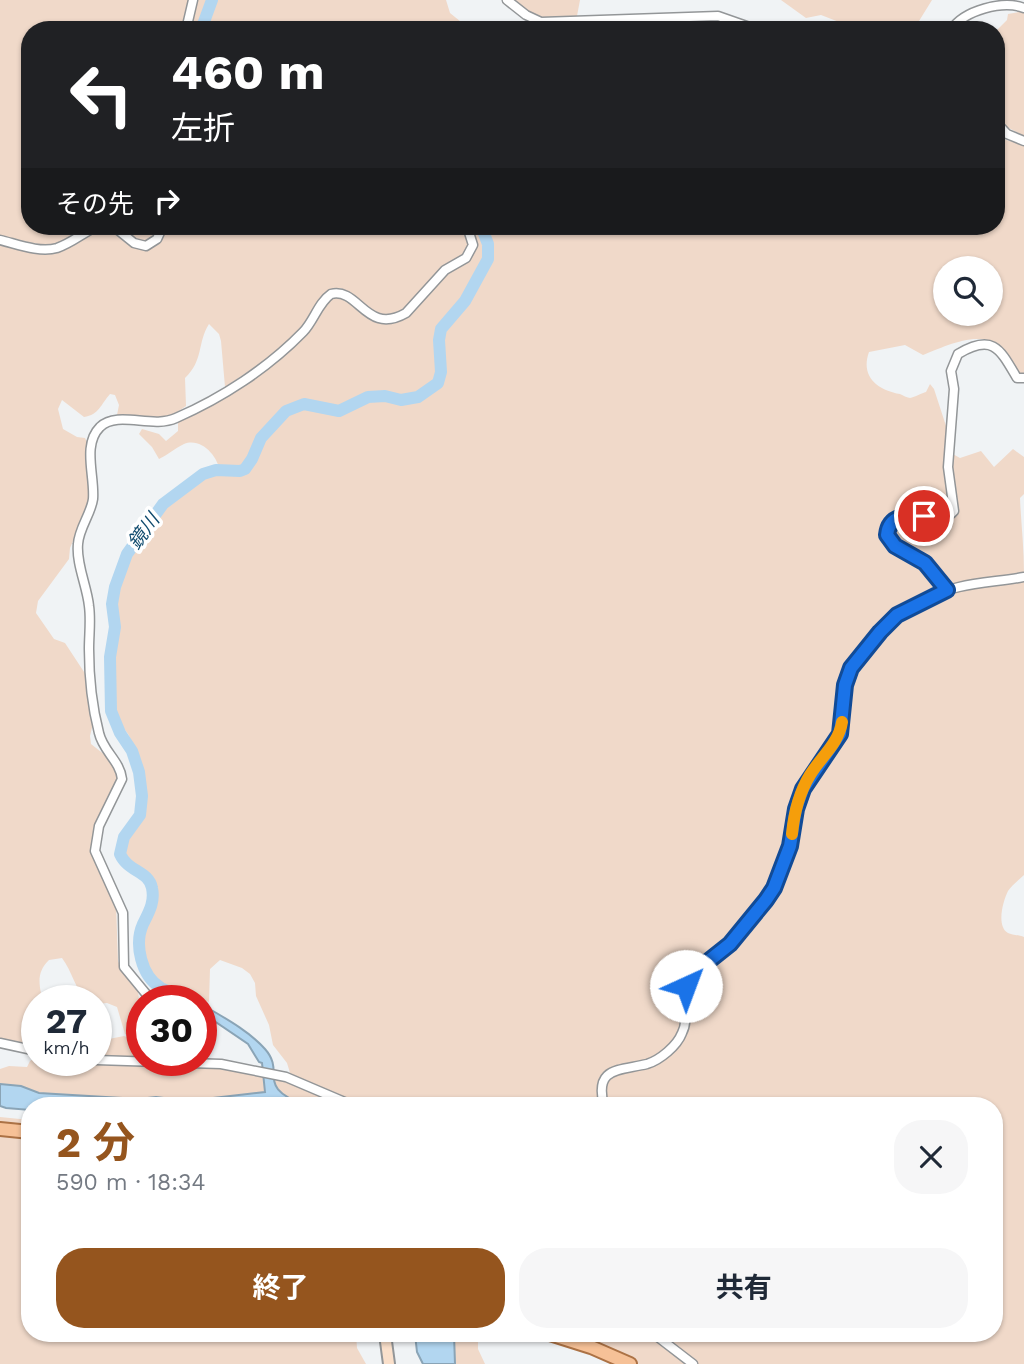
<!DOCTYPE html>
<html lang="ja">
<meta charset="utf-8">
<style>
body{margin:0;font-family:"Work Sans","Noto Sans JP",sans-serif;background:#f6f6f7;color:#1f2937;height:100vh;display:flex;flex-direction:column;font-size:26px;white-space:nowrap}
*{box-sizing:border-box;margin:0}
p{font-size:23px;color:#747a83}
.icon{flex:none;width:38px;height:38px;fill:none;stroke:currentColor;stroke-width:2;stroke-linecap:round;stroke-linejoin:round}
.map{position:relative;flex:1;overflow:hidden}
.panel{position:absolute;left:21px;top:1097px;width:982px;height:245px;display:flex;flex-direction:column;background:#fff;border-radius:28px;box-shadow:0 2px 5px #0004}
.panel>*{flex:none}
.banner{position:absolute;left:21px;top:21px;width:984px;height:214px;border-radius:28px;box-shadow:0 2px 5px #0004;background:#202124;color:#fff;overflow:hidden}
.controls{position:absolute;left:933px;top:256px;display:grid;gap:14px}
.controls a{display:grid;place-items:center;width:70px;height:70px;border-radius:50%;background:#fff;box-shadow:0 2px 5px #0004;font-size:35px}
.speed{position:absolute;left:21px;top:985px;display:flex;gap:14px;font-size:35px;font-weight:700;text-align:center}
.speed>*{display:grid;place-content:center;width:91px;height:91px;border-radius:50%;background:#fff;box-shadow:0 2px 5px #0004;line-height:1}
.speed small{font-size:18px;font-weight:400}
.speed .limit{border:10px solid #d22;background:#fff;color:#111}
.pin{position:absolute;display:grid;place-items:center;width:60px;height:60px;color:#fff;margin:-30px;border:4px solid #fff;border-radius:50%;box-shadow:0 2px 7px #0007}
.me{position:absolute;width:77px;margin:-38px;rotate:43deg;stroke-linejoin:round;filter:drop-shadow(0 0 5px #0008)}
.turn{display:flex;align-items:center;gap:24px;height:147px;padding:0 35px;font-size:32px}
.turn .icon{width:91px;height:91px;stroke-width:2.5}
.turn b{display:block;font-size:49px;line-height:60px}
.then{display:flex;align-items:center;height:66px;padding:0 35px;background:#0003;gap:14px;font-size:26px}
.round{display:grid;place-items:center;flex:none;width:74px;height:74px;border-radius:28px;background:#f6f6f7}
.summary{display:flex;align-items:center;justify-content:space-between;height:119px;padding:0 35px}
h1{font-size:42px;font-weight:700;line-height:52px;color:#95551e}
.cta{display:flex;gap:14px;margin-top:auto;padding:14px 35px}
.cta a{flex:1;height:80px;border-radius:28px;background:#95551e;color:#fff;font-size:28px;font-weight:700;line-height:80px;text-align:center}
.cta a+a{background:#f6f6f7;color:#1f2937}
.map>svg:first-child{display:block}
</style>
<div class="map">
<svg width="1024" height="1364" viewBox="0 0 1024 1364">
<rect width="100%" height="100%" fill="#f0f3f5"/>
<g fill="#f0d9c9" fill-rule="evenodd">
<path d="M0,0H190L183,30H30V226H81L74,230L71,237L49,246L0,237Z"/>
<path d="M197,0H446L450,13L471,30H190Z"/>
<path d="M512,0H580L577,16C543,19 539,21 512,0Z"/>
<path d="M781,0H932L919,21L928,30H852V27L821,15L806,18Z"/>
<path d="M1024,11V136L1001,124L996,111V31L1007,20L1008,14Z"/>
<path d="M592,23L590,30H535L542,25Z"/>
<path d="M996,129L1006,140L1024,145V376L1021,377C1013,367 1006,355 997,346C979,329 942,348 923,355L905,345L869,352C860,377 878,390 900,394C902,395 908,398 910,398C915,397 922,393 926,392L930,384L934,389L947,429L952,510L944,516L901,515L885,534L923,564L938,584L937,589L907,604L891,615L875,632L843,680L838,722L833,735L804,779L781,863L771,886L729,940L693,968L682,1025C678,1040 661,1055 646,1060C633,1065 619,1063 607,1070C596,1082 598,1092 601,1106H361L291,1076L287,1063L273,1045L269,1025L256,996L255,983L250,974L242,968L220,960L210,969L209,1002L158,983L149,970L143,957L141,941L143,929L155,909L156,897L153,877L131,864L124,853C122,830 148,826 145,796C143,776 138,751 128,734C123,726 115,723 113,713C109,693 114,658 116,639C118,624 112,610 114,596C121,555 177,478 220,472C218,456 201,437 184,444C175,448 168,455 159,459L152,447L139,434L142,429L159,434L166,441L178,431V421C224,394 273,370 309,331C318,321 322,309 330,299C355,290 362,336 405,318C420,312 434,282 449,271C455,266 463,265 469,261L477,241L471,226H996ZM945,268H990V313H945Z"/>
<path d="M121,226H158C154,235 151,243 140,242Z"/>
<path d="M167,226H463L469,243L463,256L444,266L405,309L396,314H377L343,289L339,288L325,293L306,324L283,348L225,387L221,341L219,334L209,324C197,343 204,360 185,378L186,406C164,423 142,419 117,415L119,405L115,395L110,394C101,404 99,415 84,417L62,400L58,409L63,429L77,437L85,438L88,444L90,493L87,508L70,548L69,559L38,601L36,613L54,639L65,643L88,678L94,719L90,736L91,744L110,759L118,775L116,784L96,824L91,848L100,873L116,904L118,961L124,974L138,991L141,1018L140,1036L137,1038L125,1034L117,1007L107,1003L96,1004V1001H87C76,991 72,971 62,958L49,960C39,970 38,979 41,993L51,1001H37V1048L0,1039V243L48,253L57,252L103,228L114,231L127,244L145,250C159,246 163,238 167,226Z"/>
<path d="M1013,449L1024,457V494L1020,498C1021,523 1024,547 1024,573L948,584L895,544L889,532L898,520L953,515L951,453L960,458L981,451L994,467Z"/>
<path d="M1024,581V875C1019,880 1012,885 1008,891C1003,901 996,926 1008,933C1012,935 1019,935 1024,937V1364H698L658,1334H994V1106H607C595,1065 625,1077 646,1067C658,1062 669,1051 679,1044L688,987L693,976L723,953L786,867L793,848L804,791L845,733L850,680L855,669L885,630L899,619L944,596L960,590Z"/>
<path d="M96,1017L102,1035L109,1039L124,1036L139,1042L138,1058L96,1057Z"/>
<path d="M37,1057V1060L46,1061L53,1070L66,1072L69,1069L70,1063L74,1062L222,1068L264,1076L266,1091L263,1094L187,1101L156,1097L139,1099L39,1093L0,1084V1069L9,1066L27,1067L30,1061Z"/>
<path d="M272,1077L287,1081L347,1106C319,1106 282,1110 272,1077Z"/>
<path d="M0,1117L30,1120V1334H356L357,1348L366,1364H0Z"/>
<path d="M454,1334H478V1349L485,1364H455Z"/>
<path d="M578,1334H649L688,1364H639L609,1352V1349Z"/>
</g>
<g fill="#b2d6f0" stroke="#8aa4b6" stroke-width="2">
<path d="M201,1004C223,1017 248,1030 265,1049C287,1074 253,1086 307,1106H30V1110L6,1108L0,1106V1084L21,1086L39,1093L139,1099L156,1097L187,1101L265,1092L262,1063L259,1062L248,1044L201,1012Z"/>
<path d="M415,1334H454L455,1364H423L417,1352Z"/>
</g>
<g fill="none" stroke-linecap="round" stroke-linejoin="round">
<g stroke="#b2d6f0" stroke-width="12">
<path d="M201,30L212,0"/>
<path d="M192,1001C182,997 171,993 161,988C141,976 134,944 143,924C149,912 155,902 152,888C149,871 128,872 120,854L124,837L140,815L142,796L139,772L132,751L120,733L111,711L110,657L115,627L112,604L115,587L127,554L163,504L203,474L216,470L240,471L245,469L252,459L261,438L286,411L304,404L339,411L368,397L385,396L401,400L418,397L438,383L441,372L439,340L441,329L465,301L488,259V244L481,226"/>
</g>
<g stroke="#939698" stroke-width="11">
<g id="street">
<path d="M507,0L526,15L541,22L718,16L758,30"/>
<path d="M186,30L193,0"/>
<path d="M951,30C964,10 1003,0 1024,8"/>
<path d="M996,122L1007,134L1024,141"/>
<path d="M113,226L134,243L146,246L157,239L163,226"/>
<path d="M0,240C17,244 39,253 57,248C72,243 84,232 98,226"/>
<path d="M947,590C940,581 934,572 926,564C917,555 884,548 887,531C893,500 939,530 954,511L948,467L954,389L951,371L958,354C993,333 1000,349 1017,378H1024"/>
<path d="M152,1001L124,967L123,913L95,851L99,826L122,779C120,761 103,751 99,733C92,706 89,676 89,649C89,635 91,620 89,606C87,586 76,564 78,544C79,528 91,514 93,499C95,476 82,445 100,427C118,410 152,429 176,418C222,398 268,368 303,332C314,321 318,303 331,294C359,287 366,336 406,313L445,270L466,258L473,245L467,226"/>
<path d="M0,1043L37,1051"/>
<path d="M96,1060L221,1064L286,1077L354,1106"/>
<path d="M604,1106C594,1067 618,1071 647,1064C660,1060 677,1046 682,1033C691,1016 678,994 690,976C697,965 713,959 723,950C739,937 753,918 765,902C791,867 787,834 799,797C808,772 831,756 839,734C846,716 842,695 848,676C866,634 914,597 959,587C980,582 1003,581 1024,577"/>
<path d="M654,1334L693,1364"/>
</g>
</g>
<g stroke="#939698" stroke-width="14">
<path id="secondary" d="M385,1334L389,1364"/>
</g>
<g stroke="#ac7245" stroke-width="16">
<g id="primary">
<path d="M0,1129L30,1132"/>
<path d="M550,1334L591,1347L630,1364"/>
</g>
</g>
<use href="#street" stroke="#fff" stroke-width="8"/>
<use href="#secondary" stroke="#fae0cb" stroke-width="10"/>
<use href="#primary" stroke="#f6c197" stroke-width="12"/>
</g>
<g fill="none" stroke-linecap="round" stroke-linejoin="round">
<g stroke="#114b97" stroke-width="18">
<path id="route" d="M686,986L691,975L730,944L766,900L774,888L790,846L796,809L803,789L840,734L845,685L851,668L880,632L897,615L947,590L925,563L895,546L887,535C889,515 907,515 924,516"/>
</g>
<use href="#route" stroke="#1a73e8" stroke-width="12"/>
<path stroke="#f59e0b" stroke-width="12" d="M792,834C794,813 799,793 810,775C821,757 839,743 842,722"/>
</g>
<g text-anchor="middle" stroke-width="7" stroke-linejoin="round" paint-order="stroke">
<g font-size="19" font-style="italic" fill="#104b6e" stroke="#fff">
<text transform="translate(143 531) rotate(-54)" y="7">鏡川</text>
</g>
</g>
</svg>
<div class="controls">
<a><svg class="icon" aria-label="search" viewBox="0 0 24 24"><circle cx="10" cy="10" r="6"/><path d="M15 15l6 6"/></svg></a>
</div>
<div class="speed"><div>27<small>km/h</small></div><div class="limit">30</div></div>
<div class="pin" style="left:924px;top:516px;background:#d93025"><svg class="icon" aria-label="arrive" viewBox="0 0 24 24"><path d="M6 21V4h12l-3 4 3 4H6"/></svg></div>
<svg class="me" style="left:686px;top:986px" viewBox="-20 -20 40 40"><circle r="19" fill="#fff"/><path d="M0-13L10 11 0 6-10 11z" fill="#1a73e8"/></svg>
<div class="banner">
<div class="turn"><svg class="icon" aria-label="left" viewBox="0 0 24 24"><path d="M17 20v-9H6M10 6l-5 5 5 5"/></svg><div><b>460 m</b>左折</div></div>
<div class="then">その先<svg class="icon" aria-label="right" viewBox="0 0 24 24"><path d="M7 20v-9h11M14 6l5 5-5 5"/></svg></div>
</div>
<section class="panel">
<div class="summary"><div><h1>2 分</h1><p>590 m · 18:34</p></div><a class="round"><svg class="icon" aria-label="close" viewBox="0 0 24 24"><path d="M6 6l12 12M18 6L6 18"/></svg></a></div>
<div class="cta"><a>終了</a><a>共有</a></div>
</section>
</div>
